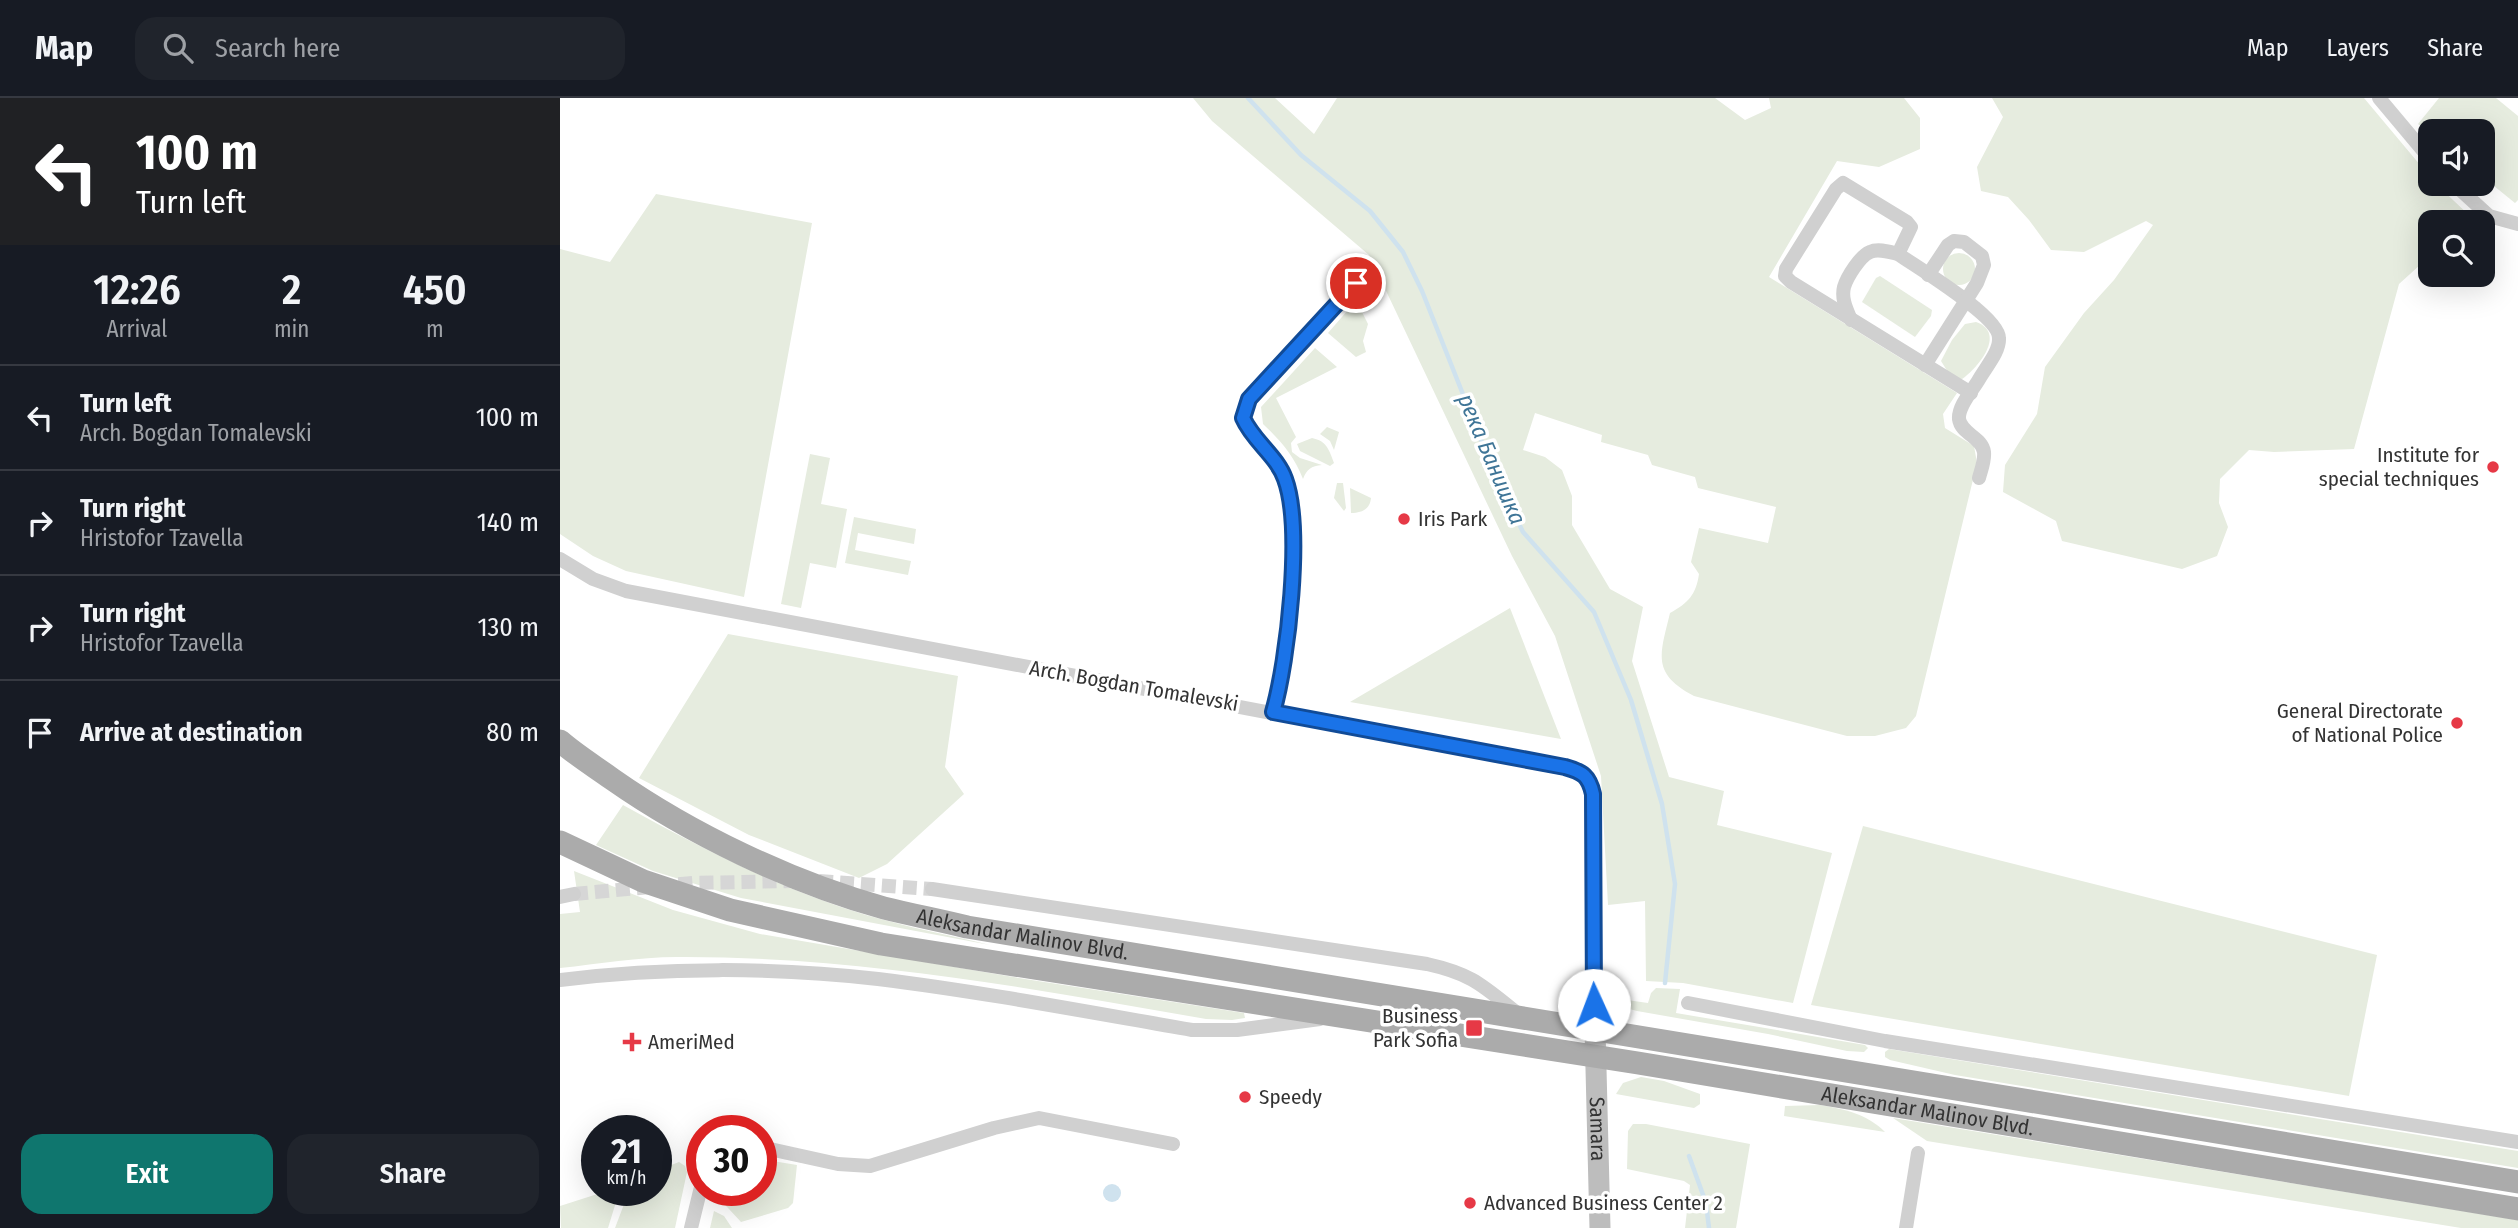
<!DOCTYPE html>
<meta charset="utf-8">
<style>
body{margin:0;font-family:"Fira Sans Condensed",sans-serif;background:#20242c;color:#f1f3f6;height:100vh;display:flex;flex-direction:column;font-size:26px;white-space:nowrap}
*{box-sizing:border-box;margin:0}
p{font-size:23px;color:#9ea1a6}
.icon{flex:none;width:38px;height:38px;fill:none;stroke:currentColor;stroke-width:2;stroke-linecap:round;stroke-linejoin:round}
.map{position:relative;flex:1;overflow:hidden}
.sheet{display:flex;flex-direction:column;background:#171b24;width:560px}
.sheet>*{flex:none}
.hud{background:#202124;color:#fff;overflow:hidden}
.fabs{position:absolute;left:1858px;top:21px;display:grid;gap:14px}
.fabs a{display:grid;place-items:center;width:77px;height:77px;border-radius:14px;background:#171b24;box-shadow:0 7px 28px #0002;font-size:35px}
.speed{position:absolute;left:21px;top:1017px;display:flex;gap:14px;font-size:35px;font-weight:700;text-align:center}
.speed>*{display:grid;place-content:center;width:91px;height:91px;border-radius:50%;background:#171b24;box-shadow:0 7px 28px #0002;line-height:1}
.speed small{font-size:18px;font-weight:400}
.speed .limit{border:10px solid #d22;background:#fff;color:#111}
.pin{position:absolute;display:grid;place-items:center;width:60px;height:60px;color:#fff;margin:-30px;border:4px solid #fff;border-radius:50%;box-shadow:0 2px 7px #0007}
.me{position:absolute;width:77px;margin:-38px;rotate:358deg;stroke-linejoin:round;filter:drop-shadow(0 0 5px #0008)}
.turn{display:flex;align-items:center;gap:24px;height:147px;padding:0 21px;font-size:32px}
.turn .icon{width:91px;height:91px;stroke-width:2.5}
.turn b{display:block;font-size:49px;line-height:60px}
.eta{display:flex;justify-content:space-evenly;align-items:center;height:119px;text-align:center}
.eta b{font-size:42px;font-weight:600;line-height:49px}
.button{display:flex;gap:14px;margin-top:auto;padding:14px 21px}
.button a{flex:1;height:80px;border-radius:21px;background:#0f766e;color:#fff;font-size:28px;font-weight:600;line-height:80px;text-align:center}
.button a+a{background:#20242c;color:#f1f3f6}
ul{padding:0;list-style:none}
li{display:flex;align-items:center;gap:21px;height:105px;padding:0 21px;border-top:2px solid #363941}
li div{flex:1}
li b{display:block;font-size:26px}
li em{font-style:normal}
header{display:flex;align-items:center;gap:42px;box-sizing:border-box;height:98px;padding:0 35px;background:#171b24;border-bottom:2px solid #363941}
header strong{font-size:33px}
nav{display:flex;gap:38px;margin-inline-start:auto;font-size:24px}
.search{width:490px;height:63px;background:#20242c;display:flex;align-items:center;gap:18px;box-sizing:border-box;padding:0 24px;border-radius:21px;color:#9ea1a6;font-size:26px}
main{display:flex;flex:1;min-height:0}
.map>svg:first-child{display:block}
</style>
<header>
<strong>Map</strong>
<div class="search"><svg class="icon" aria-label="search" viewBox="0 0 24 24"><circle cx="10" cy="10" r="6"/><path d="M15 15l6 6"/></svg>Search here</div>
<nav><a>Map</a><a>Layers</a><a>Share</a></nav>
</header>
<main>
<section class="sheet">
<div class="hud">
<div class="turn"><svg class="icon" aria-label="left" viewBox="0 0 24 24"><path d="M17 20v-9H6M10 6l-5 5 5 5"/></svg><div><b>100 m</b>Turn left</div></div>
</div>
<div class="eta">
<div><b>12:26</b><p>Arrival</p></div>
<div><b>2</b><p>min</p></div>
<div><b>450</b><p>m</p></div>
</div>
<ul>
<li><svg class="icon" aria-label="left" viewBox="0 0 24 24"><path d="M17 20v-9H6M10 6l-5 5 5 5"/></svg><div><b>Turn left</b><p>Arch. Bogdan Tomalevski</p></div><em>100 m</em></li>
<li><svg class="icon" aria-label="right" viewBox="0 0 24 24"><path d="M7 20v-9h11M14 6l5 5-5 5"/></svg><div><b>Turn right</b><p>Hristofor Tzavella</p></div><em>140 m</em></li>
<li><svg class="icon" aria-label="right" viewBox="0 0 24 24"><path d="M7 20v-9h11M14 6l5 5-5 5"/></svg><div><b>Turn right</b><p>Hristofor Tzavella</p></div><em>130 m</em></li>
<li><svg class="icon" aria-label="arrive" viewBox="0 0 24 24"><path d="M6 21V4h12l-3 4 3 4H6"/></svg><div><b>Arrive at destination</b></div><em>80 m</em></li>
</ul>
<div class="button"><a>Exit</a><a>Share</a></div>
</section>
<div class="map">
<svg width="1958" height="1130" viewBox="0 0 1958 1130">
<rect width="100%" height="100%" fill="#fff"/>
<g fill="#e6ecdf">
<path d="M633,0H715L754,36L777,0H1155L1185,22L1211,10L1209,0H1344L1360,20V51L1319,69L1277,63L1209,179L1397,295L1383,316L1385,330L1414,348L1417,365L1356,618L1346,630L1315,638H1287L1134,598C1091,575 1100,557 1110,515C1128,505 1136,497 1139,476L1131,464L1139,430L1208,445L1216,409L1138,390L1135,379L1092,367L1088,357L1041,344L1042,337L975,315L963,352L985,359L1002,372L1012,398V427L1050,491L1083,509L1072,563L1109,679L1164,693L1157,727L1272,755L1233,905L1123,885L1086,883L1085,803L1048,807L1041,678L995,538L952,458L809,157L652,23Z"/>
<path d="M1432,0H1804L1871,80V86H1876L1911,119L1906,124H1871V157L1839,186L1794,351L1714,354L1689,352L1660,381L1659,405L1668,429L1657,458L1622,471L1502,443L1496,423L1443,394L1445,367L1477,316L1485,269L1524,215L1554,182L1593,127L1586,123L1524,154L1491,152L1469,122L1448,99L1421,93L1417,69L1443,19Z"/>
<path d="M1879,0H1936L1958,18V102L1955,105L1923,79V33H1871V36L1858,26Z"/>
<path d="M96,96L252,125L184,499L66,473L33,458L0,436V151L50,164Z"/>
<circle cx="1399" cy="171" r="16"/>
<path d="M1320,178L1372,212L1371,218L1355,239L1302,204L1316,180Z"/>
<path d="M788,212L802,214L808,226L803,243L806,254L796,259L768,235Z"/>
<path d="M1416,224C1447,235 1418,270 1402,281L1391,279L1381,263L1392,242L1405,226Z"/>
<path d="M755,250L777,269L716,300L736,339L731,345L732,354L740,360L762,367C751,368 747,371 743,381C734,358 721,343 703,326L701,309Z"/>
<path d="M767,329L779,334L774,352L770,343L760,336Z"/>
<path d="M752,340C767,343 769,352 774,365L770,368L740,353L737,346Z"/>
<path d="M250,356L270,360L261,406L287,411L276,470L250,465L241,510L221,506Z"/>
<path d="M777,385H783L786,410L784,413L774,400Z"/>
<path d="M790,390L811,400C810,411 802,415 791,415Z"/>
<path d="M294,419L356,431L354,446L298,435L295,452L351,463L348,477L285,465Z"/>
<path d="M950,510L1001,641L790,604Z"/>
<path d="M168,536L398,578L385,669L404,696L327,766L299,780L189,737L79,680Z"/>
<path d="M63,707C141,750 220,791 306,817C347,829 389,837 430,847L181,800L93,773L36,747Z"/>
<path d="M1303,728L1817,857L1789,998L1251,907Z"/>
<path d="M14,773L113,812L200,836L465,881L684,915L685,920L672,922L646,921C470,890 296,858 117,859C78,859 39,866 0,870V816L20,814Z"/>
<path d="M1096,890L1120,891L1116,915L1305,947L1308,950L1304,954L1287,953L1208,936L1077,913L1062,909L1053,900L1088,905L1091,895Z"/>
<path d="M1329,951L1958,1053V1070L1395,977L1330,962L1325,959V954Z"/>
<path d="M1081,979L1104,983L1140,996V1006L1134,1010L1056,996L1063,985Z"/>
<path d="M1260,1007C1284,1011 1307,1016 1325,1034L1224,1018L1225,1008Z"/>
<path d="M1333,1020L1958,1122V1130H1901L1367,1043Z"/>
<path d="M1073,1026H1086L1190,1046L1176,1130H1125L1130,1087L1124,1083L1067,1071L1068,1033Z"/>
<path d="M201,1061L237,1067L233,1105L228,1110L181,1124L156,1097L157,1092H201Z"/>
<path d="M119,1064L125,1068L127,1074L115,1130H55L66,1101L72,1092H96V1073Z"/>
<path d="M50,1092H66L56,1104L48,1130H1L0,1108Z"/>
<path d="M154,1113L164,1118L172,1130H150Z"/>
</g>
<circle fill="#cfe2ee" cx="552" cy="1095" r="9"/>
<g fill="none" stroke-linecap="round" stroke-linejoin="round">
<g stroke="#cfe2ee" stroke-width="4.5">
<path d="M688,0L741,57L810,113L843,154L862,193L937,382L963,434L1034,514L1071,602L1102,706L1115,786L1105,885"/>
<path d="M1129,1058L1146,1105L1149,1130"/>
</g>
<g stroke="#d6d6d6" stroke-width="14" stroke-dasharray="14 7" stroke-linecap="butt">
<path d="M259,783L372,791"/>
<path d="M14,796L133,785L231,783"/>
</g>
<g stroke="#d0d0d0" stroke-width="14">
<path d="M1819,0L1871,62"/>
<path d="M1894,86L1929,118L1958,126"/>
<path d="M1338,156L1351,129L1347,124L1283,85L1276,91L1226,171L1225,178L1231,184L1411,295"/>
<path d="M1291,222C1287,212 1281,201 1284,189C1287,179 1300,158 1310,154C1318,150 1330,154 1338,156C1358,170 1439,218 1439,240C1440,254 1425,270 1418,283C1412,293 1398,308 1399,321C1401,336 1422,339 1424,354C1425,363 1421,372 1419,380"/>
<path d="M1365,267L1417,185L1424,167L1422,158L1404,144L1394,143L1388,147L1368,177"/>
<path d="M0,461L33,481L66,493L1019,673L1029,680L1033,696L1035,931"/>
<path d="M713,614C727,562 743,430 725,381C717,358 693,343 683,320L689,301L796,185"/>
<path d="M372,791L867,866C912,876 922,887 957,915"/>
<path d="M0,799L14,796"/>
<path d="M0,882C101,869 217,869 318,881C423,894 528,914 632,932H677L760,921"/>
<path d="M1128,905L1325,943L1958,1044"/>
<path d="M201,1049L278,1066L310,1068L434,1030L479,1020L613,1046"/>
<path d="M131,1130L142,1085"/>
<path d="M1346,1130L1358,1055"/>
</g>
<path stroke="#bdbdbd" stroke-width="21" id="s1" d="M1035,931L1040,1130"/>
<g stroke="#ababab" stroke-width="23">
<path id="s2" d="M0,643C16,657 34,668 52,681C129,735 232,785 324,810C352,817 379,822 407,829C925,911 1441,999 1958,1084"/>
<path id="s3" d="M0,744L83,783L170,812L321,846L1078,965L1958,1111"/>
</g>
</g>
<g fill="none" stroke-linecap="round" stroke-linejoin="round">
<g stroke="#114b97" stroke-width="18">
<path id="route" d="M796,185L689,301L683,320C693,343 717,358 725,381C743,430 728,562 713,614L1005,669C1023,674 1029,678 1033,696L1034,907"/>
</g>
<use href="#route" stroke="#1a73e8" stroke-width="12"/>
</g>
<g fill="#e63946" stroke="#fff" stroke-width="2.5">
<circle cx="1933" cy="369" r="7"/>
<circle cx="844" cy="421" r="7"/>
<circle cx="1897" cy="625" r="7"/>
<rect x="905" y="921" width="18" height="18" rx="3.5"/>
<path d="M68.5 933.5h7v7h7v7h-7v7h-7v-7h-7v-7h7z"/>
<circle cx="685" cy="999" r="7"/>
<circle cx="910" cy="1105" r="7"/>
</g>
<g text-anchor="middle" stroke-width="7" stroke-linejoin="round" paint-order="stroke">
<g font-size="21" fill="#333" stroke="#fff" text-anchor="start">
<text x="1919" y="364" text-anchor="end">Institute for<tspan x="1919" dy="24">special techniques</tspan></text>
<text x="858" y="428">Iris Park</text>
<text x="1883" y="620" text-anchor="end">General Directorate<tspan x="1883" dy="24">of National Police</tspan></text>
<text x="898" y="925" text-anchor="end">Business<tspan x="898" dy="24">Park Sofia</tspan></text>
<text x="88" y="951">AmeriMed</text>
<text x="699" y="1006">Speedy</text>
<text x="924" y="1112">Advanced Business Center 2</text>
</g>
<g font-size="21" fill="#333" stroke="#fff">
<text transform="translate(574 588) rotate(10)" y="7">Arch. Bogdan Tomalevski</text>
<text dy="7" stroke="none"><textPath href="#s2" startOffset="508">Aleksandar Malinov Blvd.</textPath></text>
<text dy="7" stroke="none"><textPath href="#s3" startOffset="1398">Aleksandar Malinov Blvd.</textPath></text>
<text dy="7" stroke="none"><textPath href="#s1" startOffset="100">Samara</textPath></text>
</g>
<g font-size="23" font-style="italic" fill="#3f7597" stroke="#fff">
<text transform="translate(932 361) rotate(67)" y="8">река Банишка</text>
</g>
</g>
</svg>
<div class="fabs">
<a><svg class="icon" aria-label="sound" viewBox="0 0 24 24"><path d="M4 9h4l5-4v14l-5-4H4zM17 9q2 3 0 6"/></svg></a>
<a><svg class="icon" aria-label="search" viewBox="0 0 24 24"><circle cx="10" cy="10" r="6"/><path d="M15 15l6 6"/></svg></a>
</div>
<div class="speed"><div>21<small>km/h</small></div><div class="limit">30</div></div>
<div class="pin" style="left:796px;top:185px;background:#d93025"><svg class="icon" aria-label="arrive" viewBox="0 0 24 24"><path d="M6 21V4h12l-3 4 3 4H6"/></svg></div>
<svg class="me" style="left:1034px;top:907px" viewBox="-20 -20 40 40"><circle r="19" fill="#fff"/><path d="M0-13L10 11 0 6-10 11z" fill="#1a73e8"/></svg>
</div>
</main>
